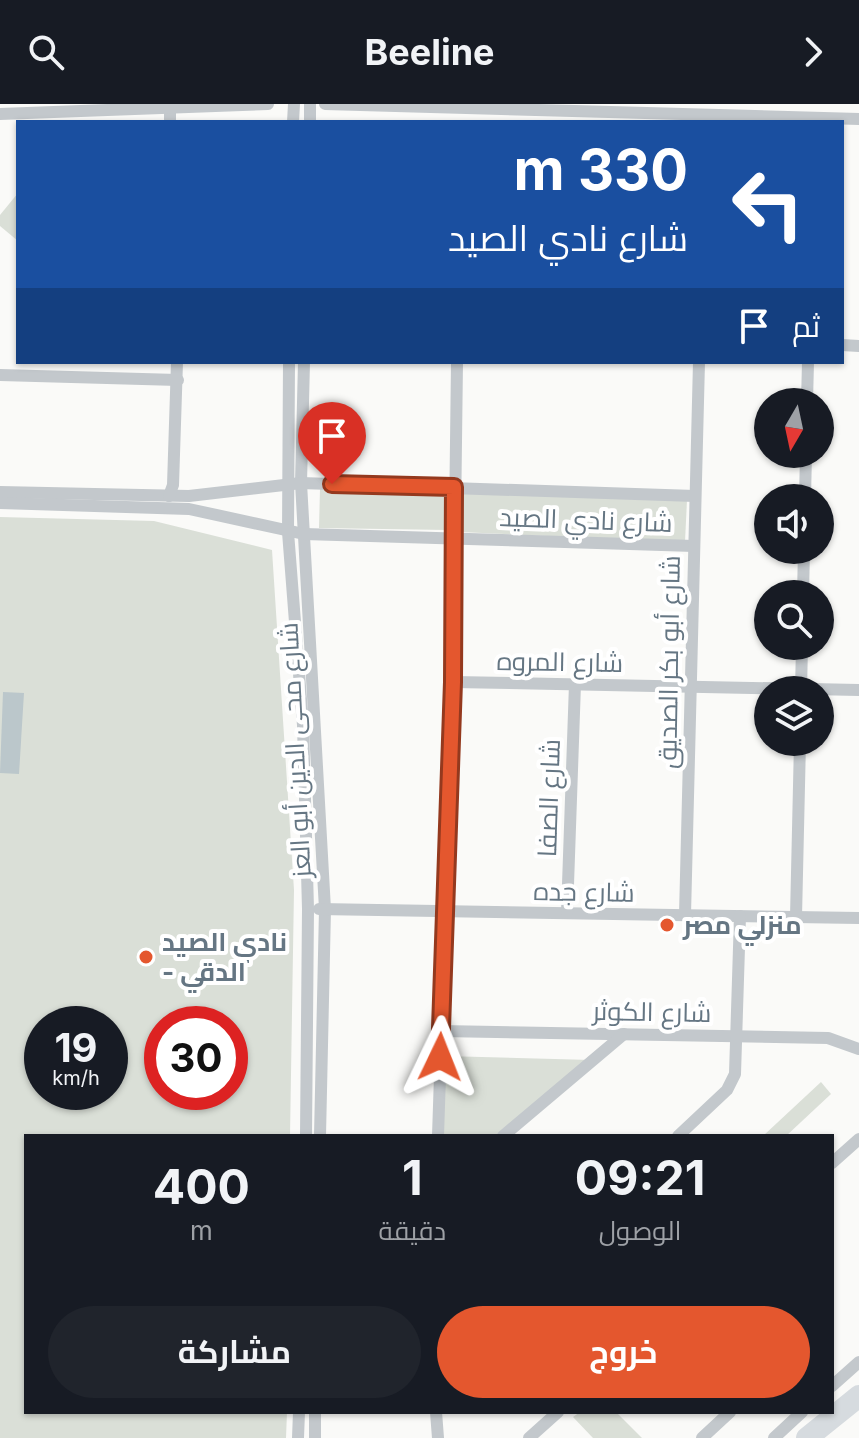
<!DOCTYPE html>
<html lang="ar">
<meta charset="utf-8">
<style>
body{margin:0;font-family:Inter,Cairo,sans-serif;background:#20242c;color:#f1f3f6;direction:rtl;height:100vh;display:flex;flex-direction:column;font-size:30px;white-space:nowrap}
*{box-sizing:border-box;margin:0}
p{font-size:26px;color:#9ea1a6}
.icon{flex:none;width:44px;height:44px;fill:none;stroke:currentColor;stroke-width:2;stroke-linecap:round;stroke-linejoin:round}
.map{position:relative;flex:1;overflow:hidden;direction:ltr}
.side{position:absolute;left:24px;top:1030px;width:810px;height:280px;display:flex;flex-direction:column;background:#171b24;border-radius:0px;box-shadow:0 2px 6px #0004;direction:rtl}
.side>*{flex:none}
.top-card{position:absolute;left:16px;top:16px;width:828px;height:244px;border-radius:0px;box-shadow:0 2px 6px #0004;direction:rtl;background:#1a4fa0;color:#fff;overflow:hidden}
.needle{width:52px;rotate:189deg}
.controls{position:absolute;left:754px;top:284px;display:grid;gap:16px}
.controls a{display:grid;place-items:center;width:80px;height:80px;border-radius:50%;background:#171b24;box-shadow:0 2px 6px #0004;font-size:40px}
.speed{position:absolute;left:24px;top:902px;display:flex;gap:16px;font-size:40px;font-weight:700;text-align:center}
.speed>*{display:grid;place-content:center;width:104px;height:104px;border-radius:50%;background:#171b24;box-shadow:0 2px 6px #0004;line-height:1}
.speed small{font-size:20px;font-weight:400}
.speed .limit{border:12px solid #d22;background:#fff;color:#111}
.pin{position:absolute;display:grid;place-items:center;width:68px;height:68px;color:#fff;margin:-82px -34px;border-radius:50% 50% 50% 0;rotate:-45deg;box-shadow:0 0 8px #0007}
.pin .icon{rotate:45deg}
.me{position:absolute;width:88px;margin:-44px;rotate:2deg;stroke-linejoin:round;filter:drop-shadow(0 0 6px #0008)}
.turn{display:flex;align-items:center;gap:28px;height:168px;padding:0 24px;font-size:36px}
.turn .icon{width:104px;height:104px;stroke-width:2.5}
.turn b{display:block;font-size:56px;line-height:68px}
.then{display:flex;align-items:center;height:76px;padding:0 24px;background:#0003;gap:16px;font-size:30px}
.eta{display:flex;justify-content:space-evenly;align-items:center;height:136px;text-align:center}
.eta b{font-size:48px;font-weight:700;line-height:56px}
.primary-button{display:flex;gap:16px;margin-top:auto;padding:16px 24px}
.primary-button a{flex:1;height:92px;border-radius:48px;background:#e4572e;color:#fff;font-size:32px;font-weight:700;line-height:92px;text-align:center}
.primary-button a+a{background:#20242c;color:#f1f3f6}
header{display:flex;justify-content:space-between;align-items:center;height:104px;padding:0 24px;background:#171b24;font-size:36px;font-weight:700}
.map>svg:first-child{display:block}
</style>
<header><svg class="icon" aria-label="forward" viewBox="0 0 24 24"><path d="M9 5l7 7-7 7"/></svg>Beeline<svg class="icon" aria-label="search" viewBox="0 0 24 24"><circle cx="10" cy="10" r="6"/><path d="M15 15l6 6"/></svg></header>
<div class="map">
<svg width="859" height="1334" viewBox="0 0 859 1334">
<rect width="100%" height="100%" fill="#fafaf8"/>
<g fill="#dadfd7" fill-rule="evenodd">
<path d="M18,89V137L0,122V111Z"/>
<path d="M320,385L448,387L447,426L319,424Z"/>
<path d="M462,387L687,396L685,438L460,428Z"/>
<path d="M0,413L154,417L272,446L294,786L290,1032H26V1308H287L286,1334H0ZM42,920H110V988H42ZM162,920H230V988H162Z"/>
<path d="M444,952L592,956L505,1032H443Z"/>
<path d="M821,978L831,990L786,1032H763Z"/>
<path d="M580,1308H616L642,1334H593L573,1313Z"/>
</g>
<path fill="#bbc7cb" d="M3,588L24,589L19,670L0,669Z"/>
<g fill="none" stroke-linecap="round" stroke-linejoin="round">
<g stroke="#c3c8cc" stroke-width="12">
<path d="M170,0V18"/>
<path d="M325,0L859,15"/>
<path d="M0,10L268,0"/>
<path d="M293,18L294,0"/>
<path d="M310,18V0"/>
<path d="M842,241L859,242"/>
<path d="M289,258L288,428L303,621L308,805L306,1032"/>
<path d="M304,258L301,379L325,805L320,1032"/>
<path d="M0,271L178,276"/>
<path d="M807,298L808,258"/>
<path d="M0,388L189,392L301,379L695,392"/>
<path d="M169,392L173,381L177,258"/>
<path d="M805,394L806,350"/>
<path d="M0,399L189,405L304,430L694,442"/>
<path d="M803,490L804,446"/>
<path d="M453,578L859,586"/>
<path d="M801,586L802,542"/>
<path d="M319,805L859,814"/>
<path d="M567,809L575,580"/>
<path d="M685,811L699,258"/>
<path d="M796,813L800,638"/>
<path d="M441,927L828,934L859,945"/>
<path d="M438,1032L453,578L457,258"/>
<path d="M503,1032L624,930"/>
<path d="M678,1032L727,986L735,970L740,812"/>
<path d="M832,1059L859,1035"/>
<path d="M832,1282L859,1258"/>
<path d="M436,1308L438,1334"/>
<path d="M298,1334L299,1308"/>
<path d="M315,1334V1308"/>
<path d="M529,1334L558,1308"/>
<path d="M702,1334L730,1308"/>
<path d="M774,1334L802,1308"/>
</g>
<path stroke="#d6dbdf" stroke-width="22" d="M807,1334L859,1292"/>
</g>
<g fill="none" stroke-linecap="round" stroke-linejoin="round">
<g stroke="#94391e" stroke-width="20">
<path id="route" d="M332,380L454,383L453,578L440,953"/>
</g>
<use href="#route" stroke="#e4572e" stroke-width="14"/>
</g>
<g fill="#e4572e" stroke="#fff" stroke-width="3">
<circle cx="667" cy="821" r="8"/>
<circle cx="146" cy="853" r="8"/>
</g>
<g text-anchor="middle" stroke-width="8" stroke-linejoin="round" paint-order="stroke">
<g font-size="26" fill="#657683" stroke="#fff">
<text transform="translate(586 416) rotate(2)" y="9">شارع نادي الصيد</text>
<text transform="translate(560 558) rotate(1)" y="9">شارع المروه</text>
<text transform="translate(669 558) rotate(-89)" y="9">شارع أبو بكر الصديق</text>
<text transform="translate(295 646) rotate(-93)" y="9">شارع محى الدين أبو العز</text>
<text transform="translate(549 694) rotate(-88)" y="9">شارع الصفا</text>
<text transform="translate(584 788) rotate(1)" y="9">شارع جده</text>
<text transform="translate(652 908) rotate(1)" y="9">شارع الكوثر</text>
</g>
<g font-size="26" font-weight="bold" fill="#657683" stroke="#fff" text-anchor="start">
<text x="683" y="830">منزلي مصر</text>
<text x="162" y="847">نادي الصيد<tspan x="162" dy="30">- الدقي</tspan></text>
</g>
</g>
</svg>
<div class="controls">
<a><svg class="needle" viewBox="-14 -14 28 28"><path d="M0-13l5 13h-10z" fill="#e53935"/><path d="M0 13l5-13h-10z" fill="#9ea1a6"/></svg></a>
<a><svg class="icon" aria-label="sound" viewBox="0 0 24 24"><path d="M4 9h4l5-4v14l-5-4H4zM17 9q2 3 0 6"/></svg></a>
<a><svg class="icon" aria-label="search" viewBox="0 0 24 24"><circle cx="10" cy="10" r="6"/><path d="M15 15l6 6"/></svg></a>
<a><svg class="icon" aria-label="layers" viewBox="0 0 24 24"><path d="M12 4l9 5-9 5-9-5zM3 14l9 5 9-5"/></svg></a>
</div>
<div class="speed"><div>19<small>km/h</small></div><div class="limit">30</div></div>
<div class="pin" style="left:332px;top:380px;background:#d93025"><svg class="icon" aria-label="arrive" viewBox="0 0 24 24"><path d="M6 21V4h12l-3 4 3 4H6"/></svg></div>
<svg class="me" style="left:440px;top:953px" viewBox="-20 -20 40 40"><path d="M0-17L14 15 0 8-14 15z" fill="#e4572e" stroke="#fff" stroke-width="4"/></svg>
<div class="top-card">
<div class="turn"><svg class="icon" aria-label="left" viewBox="0 0 24 24"><path d="M17 20v-9H6M10 6l-5 5 5 5"/></svg><div><b>330 m</b>شارع نادي الصيد</div></div>
<div class="then">ثم<svg class="icon" aria-label="arrive" viewBox="0 0 24 24"><path d="M6 21V4h12l-3 4 3 4H6"/></svg></div>
</div>
<section class="side">
<div class="eta">
<div><b>09:21</b><p>الوصول</p></div>
<div><b>1</b><p>دقيقة</p></div>
<div><b>400</b><p>m</p></div>
</div>
<div class="primary-button"><a>خروج</a><a>مشاركة</a></div>
</section>
</div>
